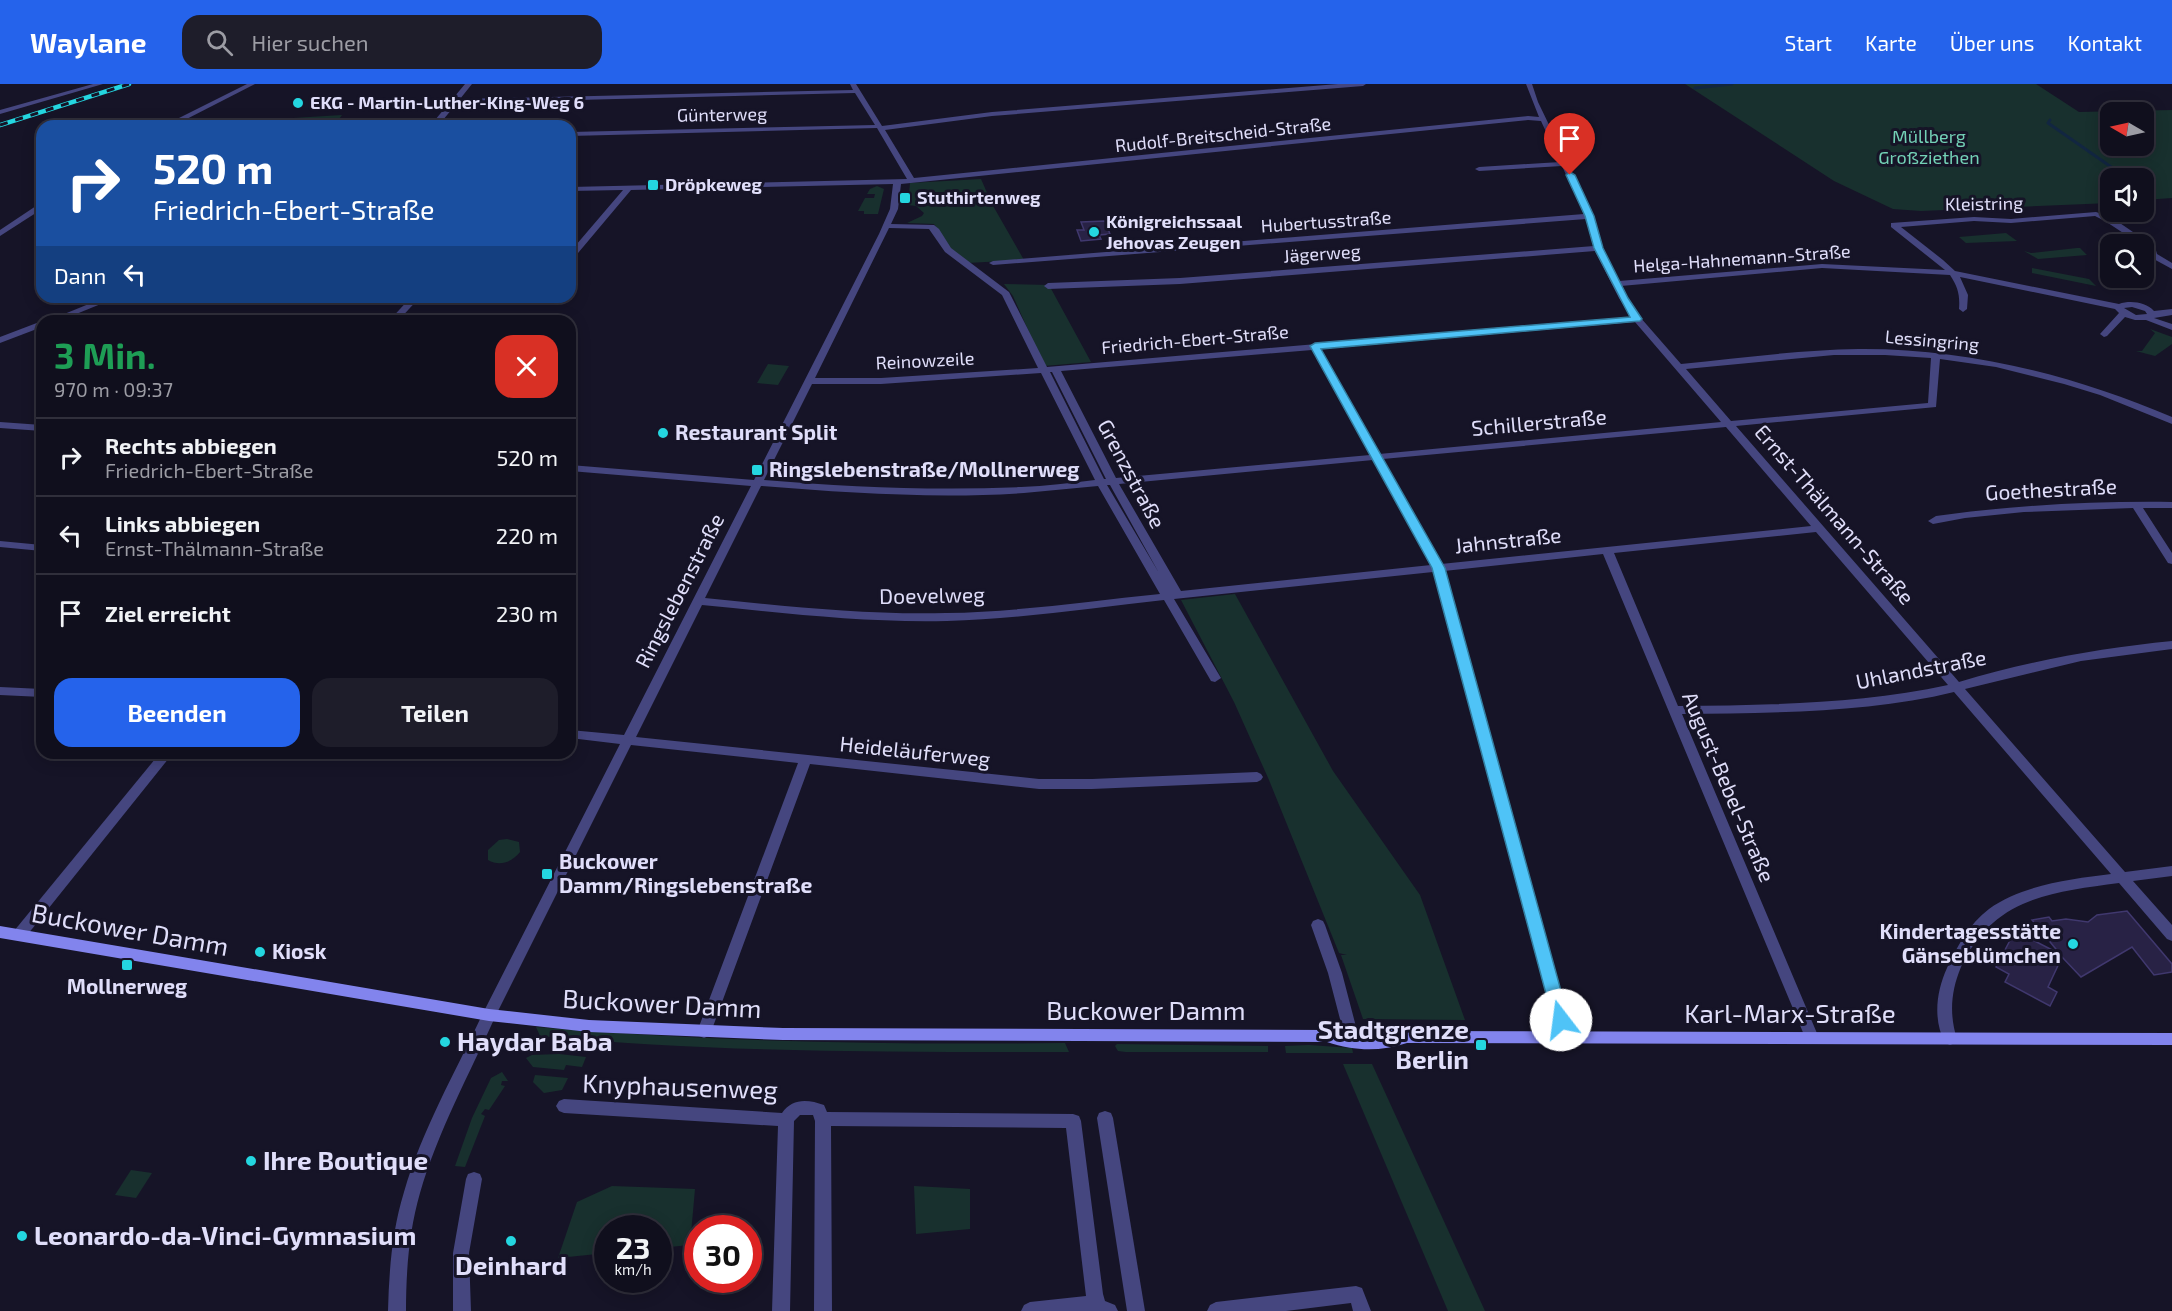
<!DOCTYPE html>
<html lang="de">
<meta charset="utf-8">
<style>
body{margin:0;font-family:"Exo 2",sans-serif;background:#1e1d2a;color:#f1f3f6;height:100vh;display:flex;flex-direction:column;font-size:22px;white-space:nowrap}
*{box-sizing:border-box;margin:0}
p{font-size:20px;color:#9c9ca4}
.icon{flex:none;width:33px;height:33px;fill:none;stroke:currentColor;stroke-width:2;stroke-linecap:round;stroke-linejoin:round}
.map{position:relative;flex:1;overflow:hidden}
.details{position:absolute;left:36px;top:231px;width:540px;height:444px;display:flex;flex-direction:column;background:#100f1d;border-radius:18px;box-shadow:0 3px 15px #0003,0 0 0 2px #302f3b}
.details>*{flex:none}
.guide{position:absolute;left:36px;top:36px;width:540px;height:183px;border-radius:18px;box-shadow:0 3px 15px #0003,0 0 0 2px #302f3b;background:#1a4fa0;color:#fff;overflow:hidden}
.needle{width:39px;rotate:279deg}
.tools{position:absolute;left:2100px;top:18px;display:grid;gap:12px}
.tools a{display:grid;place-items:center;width:54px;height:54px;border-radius:12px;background:#100f1d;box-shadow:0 3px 15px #0003,0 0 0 2px #302f3b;font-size:30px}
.speed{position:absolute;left:594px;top:1131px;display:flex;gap:12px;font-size:30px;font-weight:700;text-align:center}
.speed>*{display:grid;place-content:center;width:78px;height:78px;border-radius:50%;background:#100f1d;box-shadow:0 3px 15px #0003,0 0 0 2px #302f3b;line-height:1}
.speed small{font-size:15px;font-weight:400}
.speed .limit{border:9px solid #d22;background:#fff;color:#111}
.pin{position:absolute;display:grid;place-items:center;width:51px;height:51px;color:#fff;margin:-62px -26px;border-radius:50% 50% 50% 0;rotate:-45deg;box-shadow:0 0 6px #0007}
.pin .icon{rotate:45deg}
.me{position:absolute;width:66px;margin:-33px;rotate:345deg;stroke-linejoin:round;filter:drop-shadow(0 0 4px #0008)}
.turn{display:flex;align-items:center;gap:21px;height:126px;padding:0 18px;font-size:27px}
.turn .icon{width:78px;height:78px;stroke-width:2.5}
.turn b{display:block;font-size:42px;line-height:51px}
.then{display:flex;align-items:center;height:57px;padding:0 18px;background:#0003;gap:12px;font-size:22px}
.round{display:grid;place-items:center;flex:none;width:63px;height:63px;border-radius:18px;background:#1e1d2a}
.summary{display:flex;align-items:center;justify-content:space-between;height:102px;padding:0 18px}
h1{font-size:36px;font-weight:700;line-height:45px;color:#1e9e55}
.button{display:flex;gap:12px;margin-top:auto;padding:12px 18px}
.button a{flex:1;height:69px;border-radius:18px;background:#2563eb;color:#fff;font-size:24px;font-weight:700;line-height:69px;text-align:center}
.button a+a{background:#1e1d2a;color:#f1f3f6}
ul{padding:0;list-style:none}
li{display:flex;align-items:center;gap:18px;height:78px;padding:0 18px;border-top:2px solid #302f3b}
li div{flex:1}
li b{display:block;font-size:22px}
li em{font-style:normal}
header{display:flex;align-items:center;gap:36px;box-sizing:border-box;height:84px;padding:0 30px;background:#2563eb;color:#fff}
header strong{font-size:28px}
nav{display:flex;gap:33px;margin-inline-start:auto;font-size:21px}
.search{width:420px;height:54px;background:#1e1d2a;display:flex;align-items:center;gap:15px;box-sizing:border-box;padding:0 21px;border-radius:18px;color:#9c9ca4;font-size:22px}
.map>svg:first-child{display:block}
</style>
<header>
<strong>Waylane</strong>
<div class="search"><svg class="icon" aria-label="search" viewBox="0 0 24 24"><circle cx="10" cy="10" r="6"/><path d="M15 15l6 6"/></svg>Hier suchen</div>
<nav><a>Start</a><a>Karte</a><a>Über uns</a><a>Kontakt</a></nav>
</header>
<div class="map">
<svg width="2172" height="1227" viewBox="0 0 2172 1227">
<rect width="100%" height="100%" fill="#161427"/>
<g fill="#18302e" fill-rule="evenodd">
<path d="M1685,0H2036L2079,28L2172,26V114L2144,116V94H2110V119L1921,127L1893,125L1834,97ZM2144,28V62H2110V28Z"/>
<path d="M342,31L337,38L324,35L301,38L287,34L285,38L278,39L261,36Z"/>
<path d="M981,95L992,120L1024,176L967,179L952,168L934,140L907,139L922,132L924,129L916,122L908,121L910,99Z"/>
<path d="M877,102L884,105L878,130H864V127H858L865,114H874L875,110H867L870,105Z"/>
<path d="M2006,149L2017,157L1966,159L1959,153Z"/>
<path d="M2077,164H2080L2087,171L2038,175L2024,167L2031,169Z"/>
<path d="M2032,184L2089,195L2096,202L2032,189Z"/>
<path d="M1004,200L1049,201L1091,278L1044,282L1013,212Z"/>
<path d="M2150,245L2172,253V260L2155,272L2136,267H2142L2155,249Z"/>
<path d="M768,280L789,282L778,301L757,299Z"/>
<path d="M1235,510L1333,687L1420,811L1465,936L1363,935L1341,871H1347L1339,869L1269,696L1234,618L1181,516Z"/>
<path d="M507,755L519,758L520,768C512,778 500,783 488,776V766L499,756Z"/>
<path d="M536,943C712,958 889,961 1065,959L1069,968C893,968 716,969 540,952Z"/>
<path d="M1117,960L1268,962V968H1126L1118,967L1115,962Z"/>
<path d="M1309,961L1352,964L1353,969H1286L1285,962Z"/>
<path d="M559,970L586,973L582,983L566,981L564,986L533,983L526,974L532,971Z"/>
<path d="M1343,980H1372L1485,1227H1448Z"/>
<path d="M502,988L508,997H502L501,1001L505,1002L489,1026L485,1025L481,1030L485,1032L465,1083L455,1082L472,1034L491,994Z"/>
<path d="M535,991L568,994L562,1006L544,1009L533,998Z"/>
<path d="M131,1086L152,1089L136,1114L115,1111Z"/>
<path d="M612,1102L695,1105L690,1161L659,1164L658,1144H608L607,1169L558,1174L577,1118Z"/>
<path d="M914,1102L970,1105V1145L916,1150Z"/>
</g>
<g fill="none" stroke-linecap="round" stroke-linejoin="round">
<g stroke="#122641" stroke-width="3">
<path d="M1695,4L1732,0"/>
<path d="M2050,36L2048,39L2127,94"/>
<path d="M2144,106L2147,110L2145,113"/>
</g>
</g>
<g fill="#282245" stroke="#40386e" stroke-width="1.5">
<path d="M1105,137L1110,150L1099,151L1101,155L1081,157L1077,146H1084L1081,138Z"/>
<path d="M2127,827L2172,880V888L2154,891L2132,863L2081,893L2062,873L2048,903L2057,908L2050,922L2005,898L2009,890L1996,883L2015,847L2060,870L2032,836L2049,833L2052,837L2066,835L2088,838L2097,831Z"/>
</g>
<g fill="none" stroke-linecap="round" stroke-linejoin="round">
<g fill="#45467f" fill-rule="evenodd">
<path d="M247,0H255L173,42H163Z"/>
<path d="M465,0H472L460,15L853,6L850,0H856L882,42L992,28L1338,0H1366L1363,2L992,32L885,46L914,94L1528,32L1539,33L1526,0H1532L1538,18L1593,132L1603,166L1619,197L1822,180L1945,186L1891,143V139L1974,133L2011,135L2096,128L2111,133L2155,163L2157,170L2172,179V185L2150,173L2144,160H2140L2105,137L2095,132L2011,139L1974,137L1901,143L1943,176L1955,187L2119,220C2130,216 2146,218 2154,227L2172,225V231L2154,234L2172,240V246L2146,236H2135L2125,233L2107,252L2104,253L2100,250L2119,229L2115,225L1960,193L1968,211L1967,225L1963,228L1959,225C1960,211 1958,203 1950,191L1822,184L1621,202L1640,233L1681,280C1740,274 1799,266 1858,265C1966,264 2073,291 2172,333V340L2100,311L2064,300L1996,283L1940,275L1936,323L1736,342L1959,598C2028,577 2101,564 2172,557V565L2081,577L1965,605L2125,788L2172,782V792L2133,797L2172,841V857L2167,855L2119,799C2051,808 1993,814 1961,883C1951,907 1949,930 1957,955L1955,959L1950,961L1945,959C1933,936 1936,908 1947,884C1957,863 1969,840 1989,825C2022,801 2071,795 2111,790L1954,608C1870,629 1768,629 1682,630L1819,954L1817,958L1812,960L1807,958L1603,470L1444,487L1573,954L1571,958L1566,960L1561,958L1559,954L1433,488L1174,515L1221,594L1215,598L1211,597L1164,516C1092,524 1019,535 947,537C865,539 783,529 702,521L636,653L1039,695H1092L1257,688L1261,690L1263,693L1261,696L1257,698L1092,705H1039L810,680L711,948L709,952L704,954L699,952L697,948L798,679L631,661L494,935L489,937L484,935L482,931L620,660L570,654V646L624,651L751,402L570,387V381L754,396L879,150L890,125L893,100L631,106L573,175H570V168L623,106L570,107V103L907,95L877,44L570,52V48L875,41L855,9L457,19L438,42H430ZM1528,36L1541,37L1560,78L1479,83L1475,85L1479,87L1562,82L1584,130L993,177L989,179L993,181L1586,135L1594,162L1180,194L1048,199L1044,202L1048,205L1180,200L1595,167L1619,214L1631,233L1047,283L1009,208L951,164L939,145L934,141L891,140L898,125L901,100ZM889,144L929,145L945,168L1002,211L1038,284L881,294H815ZM2132,223L2145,227L2147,230L2136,231L2124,224ZM1635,238L1721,338L1379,370L1321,265ZM1312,266L1370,371L1116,394L1061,287ZM1834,271H1885L1931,274L1928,319L1731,337L1686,285ZM1050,288H1052L1106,395H1104ZM1041,289L1095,396C1070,399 1046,402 1021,403C935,407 849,403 764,396L812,300H881ZM1726,343L1811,442L1441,480L1383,375ZM1373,376L1431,481L1181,507L1119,400ZM1107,401H1110L1159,489ZM761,402C848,409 937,415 1024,409C1049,407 1073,404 1098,402L1160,510C1089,517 1018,528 946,529C866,531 785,522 705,514ZM1816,448L1948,601C1860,620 1768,621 1678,622L1614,469Z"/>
<path d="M39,120H42V125L0,152V146Z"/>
<path d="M106,213H118L59,237H47Z"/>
<path d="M411,213H420L398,237H389Z"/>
<path d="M42,237V243L0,259V253Z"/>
<path d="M0,338L42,341V347L0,344Z"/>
<path d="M2172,418V424H2143L2172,469V480L2168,479L2133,424L2024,428L1965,434L1933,440L1928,437L1936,432C2014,421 2093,417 2172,418Z"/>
<path d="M0,457L42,461V467L0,463Z"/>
<path d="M0,603L42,605V613L0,611Z"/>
<path d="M160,669H173L24,855L19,857L14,855L12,851L14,847Z"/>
<path d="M1318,835L1323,837L1325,841L1342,889L1360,958L1358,963L1353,964L1348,963L1346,958L1328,889L1311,841L1313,837Z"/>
<path d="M564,1015L782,1029C792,1014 808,1015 824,1021L827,1028L1073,1030L1079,1032L1081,1037L1103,1210L1105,1217L1115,1221L1118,1227H1021L1024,1221L1030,1218L1086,1212L1066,1044L831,1042L832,1227H814L815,1037L813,1031H800L794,1037L790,1227H772L778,1042L564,1029L559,1027L556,1022L559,1017Z"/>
<path d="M1105,1027L1111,1029L1113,1034L1145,1227H1127L1097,1034L1099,1029Z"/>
<path d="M474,1088L480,1090L482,1095L469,1169L471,1227H453V1169L466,1095L468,1090Z"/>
<path d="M1356,1202L1362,1204L1371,1227H1353L1351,1219L1286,1227H1207L1210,1221L1216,1218Z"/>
</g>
<g fill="#45467f" fill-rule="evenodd">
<path d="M93,0H103L0,30V26Z"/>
<path d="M489,925L494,927L496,931C470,989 438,1047 420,1109C409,1147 406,1187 406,1227H388C389,1187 392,1147 404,1108C422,1046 455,989 482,931L484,927Z"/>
</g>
<path fill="#8284ed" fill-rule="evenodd" d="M0,842L489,925L589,936L783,944L1328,946L1368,941L1408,947L2172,949V961L1407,959C1379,968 1355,967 1327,958L783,956L589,948L489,937L0,854Z"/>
<g stroke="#24d6e0" stroke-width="4.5">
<path id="rail" d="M0,41L129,0"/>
</g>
<use href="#rail" stroke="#161427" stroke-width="3" stroke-dasharray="8" stroke-linecap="butt"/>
</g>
<path fill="#4fc3f7" stroke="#337fa1" stroke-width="1.5" d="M1570,88L1575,91L1594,132L1603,164L1628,214L1642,235L1640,237L1321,265L1445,484L1569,936L1567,941L1561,943L1555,941L1553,936L1432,484L1310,262L1315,259L1630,233L1594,164L1585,132L1566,91Z"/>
<g fill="#24d6e0" stroke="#161427" stroke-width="2">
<circle cx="298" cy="19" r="6"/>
<rect x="647" y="95" width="12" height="12" rx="3"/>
<rect x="899" y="108" width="12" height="12" rx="3"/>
<circle cx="1094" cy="148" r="6"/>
<circle cx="663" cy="349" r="6"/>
<rect x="751" y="380" width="12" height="12" rx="3"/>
<rect x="541" y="784" width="12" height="12" rx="3"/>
<circle cx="2073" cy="860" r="6"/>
<circle cx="260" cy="868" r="6"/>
<rect x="121" y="875" width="12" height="12" rx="3"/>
<circle cx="445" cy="958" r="6"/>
<rect x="1475" y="955" width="12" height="12" rx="3"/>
<circle cx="251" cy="1077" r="6"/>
<circle cx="22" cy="1152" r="6"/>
<circle cx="511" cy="1157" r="6"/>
</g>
<g text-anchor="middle" stroke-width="6" stroke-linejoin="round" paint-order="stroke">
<g font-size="18" font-weight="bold" fill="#e0defa" stroke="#161427" text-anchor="start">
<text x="310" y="25">EKG - Martin-Luther-King-Weg 6</text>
<text x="665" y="107">Dröpkeweg</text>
<text x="917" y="120">Stuthirtenweg</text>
<text x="1106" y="144">Königreichssaal<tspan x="1106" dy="21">Jehovas Zeugen</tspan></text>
</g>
<g font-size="18" fill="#e0defa" stroke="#161427">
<text transform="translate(722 31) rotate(-1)" y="6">Günterweg</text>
<text transform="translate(1223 51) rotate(-6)" y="6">Rudolf-Breitscheid-Straße</text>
<text transform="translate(1984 120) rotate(-1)" y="6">Kleistring</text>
<text transform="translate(1326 138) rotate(-4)" y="6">Hubertusstraße</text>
<text transform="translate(1322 170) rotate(-4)" y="6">Jägerweg</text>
<text transform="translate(1742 175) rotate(-4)" y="6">Helga-Hahnemann-Straße</text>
<text transform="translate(1195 256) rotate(-5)" y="6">Friedrich-Ebert-Straße</text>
<text transform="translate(1932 257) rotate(5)" y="6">Lessingring</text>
<text transform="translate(925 277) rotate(-3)" y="6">Reinowzeile</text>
</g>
<g font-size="18" fill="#73d1b6" stroke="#161427">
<text x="1929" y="59">Müllberg<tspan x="1929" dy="21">Großziethen</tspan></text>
</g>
<g font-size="21" fill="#e0defa" stroke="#161427">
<text transform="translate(1539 339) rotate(-5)" y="7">Schillerstraße</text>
<text transform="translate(1131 390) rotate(62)" y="7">Grenzstraße</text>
<text transform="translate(2051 406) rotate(-3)" y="7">Goethestraße</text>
<text transform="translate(1834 431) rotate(49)" y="7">Ernst-Thälmann-Straße</text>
<text transform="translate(1508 457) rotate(-6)" y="7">Jahnstraße</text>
<text transform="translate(680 507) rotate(-63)" y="7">Ringslebenstraße</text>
<text transform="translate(932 512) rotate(-1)" y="7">Doevelweg</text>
<text transform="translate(1921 586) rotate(-11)" y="7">Uhlandstraße</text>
<text transform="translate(915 668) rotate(6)" y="7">Heideläuferweg</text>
<text transform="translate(1728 703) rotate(67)" y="7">August-Bebel-Straße</text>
</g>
<g font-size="21" font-weight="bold" fill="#e0defa" stroke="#161427" text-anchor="start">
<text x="675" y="356">Restaurant Split</text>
<text x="769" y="393">Ringslebenstraße/Mollnerweg</text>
<text x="559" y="785">Buckower<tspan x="559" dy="24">Damm/Ringslebenstraße</tspan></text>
<text x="2061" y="855" text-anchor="end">Kindertagesstätte<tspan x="2061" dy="24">Gänseblümchen</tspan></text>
<text x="272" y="875">Kiosk</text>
<text x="127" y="910" text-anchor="middle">Mollnerweg</text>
</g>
<g font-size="26" fill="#e0defa" stroke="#161427">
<text transform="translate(130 846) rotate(10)" y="9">Buckower Damm</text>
<text transform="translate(662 920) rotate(3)" y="9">Buckower Damm</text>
<text x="1146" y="936">Buckower Damm</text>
<text x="1790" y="939">Karl-Marx-Straße</text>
<text transform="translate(680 1003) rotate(2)" y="9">Knyphausenweg</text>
</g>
<g font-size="26" font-weight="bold" fill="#e0defa" stroke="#161427" text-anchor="start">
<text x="1469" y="955" text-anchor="end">Stadtgrenze<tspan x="1469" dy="30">Berlin</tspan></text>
<text x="457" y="967">Haydar Baba</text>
<text x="263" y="1086">Ihre Boutique</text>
<text x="34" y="1161">Leonardo-da-Vinci-Gymnasium</text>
<text x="511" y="1191" text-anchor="middle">Deinhard</text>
</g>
</g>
</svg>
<div class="tools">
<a><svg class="needle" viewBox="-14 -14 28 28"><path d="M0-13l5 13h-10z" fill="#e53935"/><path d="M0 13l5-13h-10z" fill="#9c9ca4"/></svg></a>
<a><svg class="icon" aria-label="sound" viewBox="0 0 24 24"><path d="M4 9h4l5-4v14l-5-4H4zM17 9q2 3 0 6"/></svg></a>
<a><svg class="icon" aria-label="search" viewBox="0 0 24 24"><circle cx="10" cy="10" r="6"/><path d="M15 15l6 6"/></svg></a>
</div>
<div class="speed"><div>23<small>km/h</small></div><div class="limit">30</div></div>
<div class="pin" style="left:1570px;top:91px;background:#d93025"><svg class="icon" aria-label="arrive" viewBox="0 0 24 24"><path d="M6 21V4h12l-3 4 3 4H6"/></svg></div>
<svg class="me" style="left:1561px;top:936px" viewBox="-20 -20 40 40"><circle r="19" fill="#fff"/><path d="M0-13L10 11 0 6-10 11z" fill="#4fc3f7"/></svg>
<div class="guide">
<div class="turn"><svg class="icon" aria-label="right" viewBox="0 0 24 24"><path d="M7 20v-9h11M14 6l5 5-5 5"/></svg><div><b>520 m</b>Friedrich-Ebert-Straße</div></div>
<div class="then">Dann<svg class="icon" aria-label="left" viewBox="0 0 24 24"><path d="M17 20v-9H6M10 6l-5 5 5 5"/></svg></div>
</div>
<section class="details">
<div class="summary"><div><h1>3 Min.</h1><p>970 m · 09:37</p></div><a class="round" style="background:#d93025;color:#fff"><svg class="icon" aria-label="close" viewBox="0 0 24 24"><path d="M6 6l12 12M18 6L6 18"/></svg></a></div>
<ul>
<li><svg class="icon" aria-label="right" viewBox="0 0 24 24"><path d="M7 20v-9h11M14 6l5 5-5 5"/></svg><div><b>Rechts abbiegen</b><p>Friedrich-Ebert-Straße</p></div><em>520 m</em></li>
<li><svg class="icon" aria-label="left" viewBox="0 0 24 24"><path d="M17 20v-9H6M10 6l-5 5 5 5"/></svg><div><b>Links abbiegen</b><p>Ernst-Thälmann-Straße</p></div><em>220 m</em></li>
<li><svg class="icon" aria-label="arrive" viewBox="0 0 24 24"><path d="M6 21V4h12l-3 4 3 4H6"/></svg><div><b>Ziel erreicht</b></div><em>230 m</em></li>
</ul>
<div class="button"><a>Beenden</a><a>Teilen</a></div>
</section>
</div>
